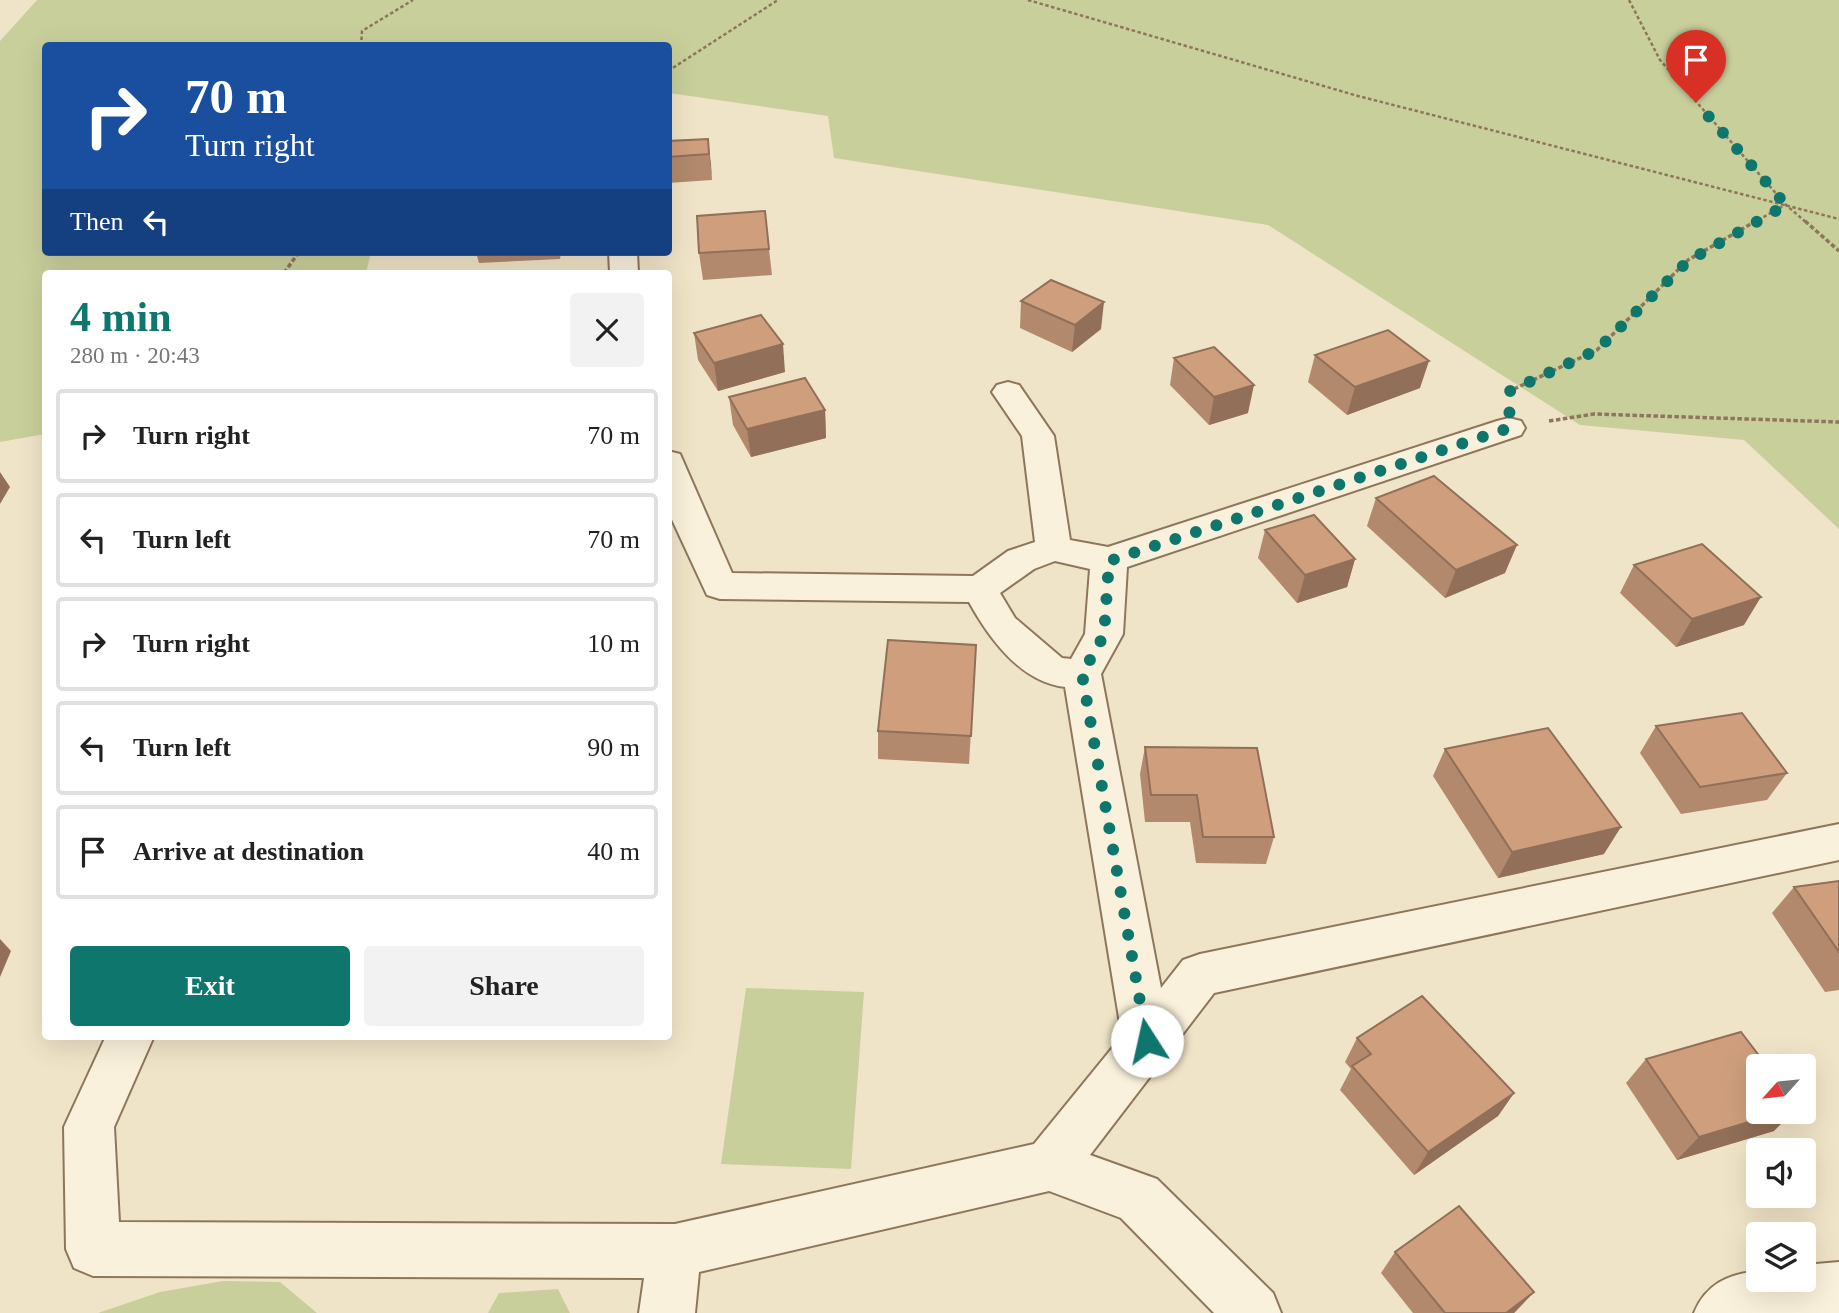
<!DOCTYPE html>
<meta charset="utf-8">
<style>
body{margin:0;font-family:"Times New Roman",serif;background:#f2f2f2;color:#222;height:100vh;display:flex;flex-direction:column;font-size:26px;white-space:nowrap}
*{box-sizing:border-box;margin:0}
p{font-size:23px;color:#767676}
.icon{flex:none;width:38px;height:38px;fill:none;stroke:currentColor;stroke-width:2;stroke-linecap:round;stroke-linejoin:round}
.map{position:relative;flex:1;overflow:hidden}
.side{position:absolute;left:42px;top:270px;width:630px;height:770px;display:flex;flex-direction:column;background:#fff;border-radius:7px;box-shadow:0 7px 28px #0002}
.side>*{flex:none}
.top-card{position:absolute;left:42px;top:42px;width:630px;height:214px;border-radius:7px;box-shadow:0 7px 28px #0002;background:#1a4fa0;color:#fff;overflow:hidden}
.needle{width:46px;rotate:243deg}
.fabs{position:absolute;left:1746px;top:1054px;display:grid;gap:14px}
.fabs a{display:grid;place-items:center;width:70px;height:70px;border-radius:7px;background:#fff;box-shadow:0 7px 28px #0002;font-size:35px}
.pin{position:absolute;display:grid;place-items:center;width:60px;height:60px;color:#fff;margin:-72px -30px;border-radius:50% 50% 50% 0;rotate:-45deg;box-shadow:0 0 7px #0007}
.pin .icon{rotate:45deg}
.me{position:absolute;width:77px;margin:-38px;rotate:350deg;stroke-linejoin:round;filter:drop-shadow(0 0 5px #0008)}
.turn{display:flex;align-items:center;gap:24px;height:147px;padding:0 28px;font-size:32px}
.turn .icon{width:91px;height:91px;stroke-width:2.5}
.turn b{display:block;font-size:49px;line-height:60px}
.then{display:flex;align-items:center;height:66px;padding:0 28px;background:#0003;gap:14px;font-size:26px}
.round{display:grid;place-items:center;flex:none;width:74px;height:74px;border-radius:7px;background:#f2f2f2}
.overview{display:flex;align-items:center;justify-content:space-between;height:119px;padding:0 28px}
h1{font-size:42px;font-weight:600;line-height:52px;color:#0f766e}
.action{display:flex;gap:14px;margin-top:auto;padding:14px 28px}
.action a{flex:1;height:80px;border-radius:7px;background:#0f766e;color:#fff;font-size:28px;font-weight:600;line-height:80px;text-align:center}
.action a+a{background:#f2f2f2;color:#222}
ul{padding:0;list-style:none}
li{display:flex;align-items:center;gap:21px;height:94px;margin:0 14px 10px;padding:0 14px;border:4px solid #e0e0e0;border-radius:7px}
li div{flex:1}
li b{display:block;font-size:26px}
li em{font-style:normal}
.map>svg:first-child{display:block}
</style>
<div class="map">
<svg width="1839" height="1313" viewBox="0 0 1839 1313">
<rect width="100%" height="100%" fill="#f0e4c8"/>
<g fill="#c9cf9b">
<path d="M37,0H1839V529L1744,440L1580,425L1268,225L834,158L828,116L669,93L668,46H46V252H371L366,273H46L45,434L0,442V41Z"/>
<path d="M746,988L864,992L851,1169L721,1164Z"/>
<path d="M223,1281L280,1282L317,1313H98L160,1292Z"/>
<path d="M558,1289L570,1313H488L499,1293Z"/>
</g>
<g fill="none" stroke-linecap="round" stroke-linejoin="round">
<g stroke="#8d765c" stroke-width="4">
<g id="minor">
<path d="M609,252H637L638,273H610Z"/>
<path d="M1008,382L1019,385L1054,436L1070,540L1108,547L1497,421L1509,418L1521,421L1525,428L1521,435L1127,567L1123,634L1101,674L1161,988L1183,960L1200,954L1839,824V860L1214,993L1090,1155L1157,1179L1273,1293L1281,1313H1214L1121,1218L1049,1191L699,1272L695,1313H639L644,1278L93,1276L74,1268L66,1249L64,1127L106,1036H154L114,1127L119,1222L675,1224L1034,1144L1122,1036L1065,687C1020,682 989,638 969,602L720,599L707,595L668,511V451L680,454L732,573L973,576L1008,551L1035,542L1022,436L992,392L997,385ZM1055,561L1090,569L1085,634L1071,659L1062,658L1015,618L1000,593L1034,569Z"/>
<path d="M1839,1262V1313H1694C1706,1284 1728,1274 1759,1271V1279H1804V1265Z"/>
</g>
</g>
<g stroke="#8d765c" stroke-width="2.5" stroke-dasharray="3.5 2.5" stroke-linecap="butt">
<path d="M1028,0L1358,96L1839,219"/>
<path d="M1629,0L1660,60L1786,205L1807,223"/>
<path d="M361,46L362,31L413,0"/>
<path d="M668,71L778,0"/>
<path d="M1753,223L1785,205"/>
</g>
<g stroke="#8d765c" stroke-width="3.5" stroke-dasharray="4.5 2.5" stroke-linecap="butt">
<path d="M1805,221L1839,251"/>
<path d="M284,273L299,252"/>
<path d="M1514,389L1597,350L1688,260L1756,221"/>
<path d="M1549,421L1594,414L1839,422"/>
</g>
<use href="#minor" fill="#faf1dc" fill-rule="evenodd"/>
</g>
<g fill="#b2896c">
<path d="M708,139L712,180L668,183V141Z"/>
<path d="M769,249L772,275L703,280L699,253Z"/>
<path d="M476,252H561L560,259L479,263Z"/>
<path d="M1021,301L1101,329L1072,352L1020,328Z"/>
<path d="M694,333L785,372L718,391L698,360Z"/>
<path d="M1315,355L1420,388L1347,415L1308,382Z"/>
<path d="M1174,358L1248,413L1209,425L1170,385Z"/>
<path d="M729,397L825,410L826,438L751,457L733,425Z"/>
<path d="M1376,498L1505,573L1445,598L1367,526Z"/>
<path d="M1265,530L1355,559L1347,587L1297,603L1258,558Z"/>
<path d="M1634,565L1744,625L1676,647L1620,593Z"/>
<path d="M976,645L969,764L878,759V731Z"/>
<path d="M1656,726L1787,773L1767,800L1681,814L1640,753Z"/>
<path d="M1145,747L1274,837L1266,864L1196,863L1190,822H1145L1140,774Z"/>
<path d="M1445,749L1604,854L1498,878L1433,776Z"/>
<path d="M1839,881V990L1825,992L1772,913L1794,887Z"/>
<path d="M1357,1038L1514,1093L1498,1116L1414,1175L1340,1090L1351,1069L1345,1062Z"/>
<path d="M1646,1059L1774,1131L1677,1160L1626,1083Z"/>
<path d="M1395,1252L1534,1292L1514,1313H1413L1381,1273Z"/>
</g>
<g fill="#916f58">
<path d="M708,139L711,164L712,180L709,154Z"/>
<path d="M1104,302L1101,329L1072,352L1075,325Z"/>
<path d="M783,344L785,372L718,391L714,363Z"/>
<path d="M1429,361L1420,388L1347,415L1355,387Z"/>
<path d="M1254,385L1248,413L1209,425L1214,397Z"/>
<path d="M825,410L826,438L751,457L747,429Z"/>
<path d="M0,472L10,487L0,504Z"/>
<path d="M1517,545L1505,573L1445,598L1456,570Z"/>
<path d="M1355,559L1347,587L1297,603L1305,575Z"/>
<path d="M1761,597L1744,625L1676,647L1692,619Z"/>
<path d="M1621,827L1604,854L1498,878L1512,852Z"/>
<path d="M0,939L11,951L0,977Z"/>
<path d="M1514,1093L1498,1116L1414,1175L1428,1152Z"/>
<path d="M1785,1111H1794L1774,1131L1677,1160L1699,1137Z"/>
<path d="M1534,1292L1514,1313H1506Z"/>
</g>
<g fill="#cf9f7d" stroke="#916f58" stroke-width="2">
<path d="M708,139L709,154L668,157V141Z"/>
<path d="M765,211L769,249L699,253L697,216Z"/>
<path d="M1051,280L1104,302L1075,325L1021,301Z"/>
<path d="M761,315L783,344L714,363L694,333Z"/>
<path d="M1388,330L1429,361L1355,387L1315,355Z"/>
<path d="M1214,347L1254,385L1214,397L1174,358Z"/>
<path d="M805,378L825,410L747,429L729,397Z"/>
<path d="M1434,476L1517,545L1456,570L1376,498Z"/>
<path d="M1314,515L1355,559L1305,575L1265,530Z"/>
<path d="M1702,544L1761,597L1692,619L1634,565Z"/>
<path d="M888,640L976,645L971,736L878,731Z"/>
<path d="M1742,713L1787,773L1700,787L1656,726Z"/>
<path d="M1548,728L1621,827L1512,852L1445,749Z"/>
<path d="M1145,747L1257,748L1274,837H1203L1197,795H1151Z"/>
<path d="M1839,881V952L1794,887Z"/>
<path d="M1422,996L1514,1093L1428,1152L1352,1066L1371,1054L1357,1038Z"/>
<path d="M1741,1032L1767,1066H1759V1111H1785L1699,1137L1646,1059Z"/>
<path d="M1459,1206L1534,1292L1506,1313H1445L1395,1252Z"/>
</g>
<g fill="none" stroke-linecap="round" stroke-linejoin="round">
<path stroke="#0f766e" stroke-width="12" stroke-dasharray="0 21.6" d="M1147,1041L1082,674L1104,635L1109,561L1509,428L1510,391L1597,350L1688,261L1786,205L1696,102"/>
</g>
</svg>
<div class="fabs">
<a><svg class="needle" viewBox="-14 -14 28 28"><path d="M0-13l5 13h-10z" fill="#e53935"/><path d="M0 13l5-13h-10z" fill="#767676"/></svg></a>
<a><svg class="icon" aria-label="sound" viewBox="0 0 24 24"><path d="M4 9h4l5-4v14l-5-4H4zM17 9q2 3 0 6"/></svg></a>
<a><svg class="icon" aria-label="layers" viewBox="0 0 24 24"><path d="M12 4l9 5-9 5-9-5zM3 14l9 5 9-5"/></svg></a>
</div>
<div class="pin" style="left:1696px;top:102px;background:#d93025"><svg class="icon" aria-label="arrive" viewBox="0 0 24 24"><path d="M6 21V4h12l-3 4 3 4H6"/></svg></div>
<svg class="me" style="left:1147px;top:1041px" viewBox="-20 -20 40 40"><circle r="19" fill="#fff"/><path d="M0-13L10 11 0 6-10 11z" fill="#0f766e"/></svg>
<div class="top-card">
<div class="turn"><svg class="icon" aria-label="right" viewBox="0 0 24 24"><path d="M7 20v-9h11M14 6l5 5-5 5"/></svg><div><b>70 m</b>Turn right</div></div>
<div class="then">Then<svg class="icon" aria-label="left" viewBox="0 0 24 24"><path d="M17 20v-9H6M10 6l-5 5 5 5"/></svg></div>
</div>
<section class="side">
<div class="overview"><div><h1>4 min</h1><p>280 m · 20:43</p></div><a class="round"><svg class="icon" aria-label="close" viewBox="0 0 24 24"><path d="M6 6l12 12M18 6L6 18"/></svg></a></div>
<ul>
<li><svg class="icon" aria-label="right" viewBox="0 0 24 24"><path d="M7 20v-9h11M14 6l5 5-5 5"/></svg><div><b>Turn right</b></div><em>70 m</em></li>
<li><svg class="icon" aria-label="left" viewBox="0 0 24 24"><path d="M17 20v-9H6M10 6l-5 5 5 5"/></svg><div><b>Turn left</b></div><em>70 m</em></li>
<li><svg class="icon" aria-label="right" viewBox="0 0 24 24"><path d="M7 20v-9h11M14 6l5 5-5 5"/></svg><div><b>Turn right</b></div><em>10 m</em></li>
<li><svg class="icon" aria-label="left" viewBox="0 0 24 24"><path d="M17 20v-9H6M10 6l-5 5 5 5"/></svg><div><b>Turn left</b></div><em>90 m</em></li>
<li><svg class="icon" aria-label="arrive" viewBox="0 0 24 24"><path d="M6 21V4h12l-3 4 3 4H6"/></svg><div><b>Arrive at destination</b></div><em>40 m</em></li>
</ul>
<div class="action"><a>Exit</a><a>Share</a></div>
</section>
</div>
